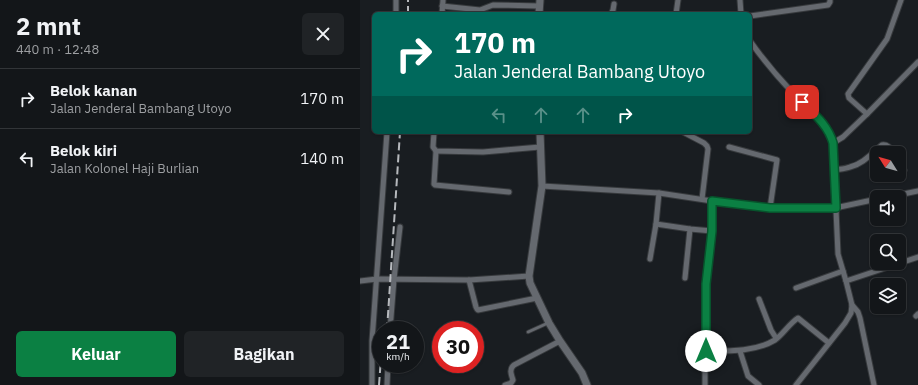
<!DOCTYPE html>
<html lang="id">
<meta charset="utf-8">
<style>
body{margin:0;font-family:"IBM Plex Sans",sans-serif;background:#202326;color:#f1f3f6;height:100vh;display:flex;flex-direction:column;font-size:15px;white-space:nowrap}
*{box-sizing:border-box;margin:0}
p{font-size:13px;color:#9d9fa2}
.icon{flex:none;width:22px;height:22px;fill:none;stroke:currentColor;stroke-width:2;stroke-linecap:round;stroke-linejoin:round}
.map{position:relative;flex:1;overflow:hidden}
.panel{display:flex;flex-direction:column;background:#131619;width:360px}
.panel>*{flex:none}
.banner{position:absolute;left:12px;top:12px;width:380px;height:122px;border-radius:6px;box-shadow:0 1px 3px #0004,0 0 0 1px #323538;background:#00695c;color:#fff;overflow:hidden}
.needle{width:26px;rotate:307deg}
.fabs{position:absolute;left:510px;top:146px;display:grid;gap:8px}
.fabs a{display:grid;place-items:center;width:36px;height:36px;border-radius:6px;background:#131619;box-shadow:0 1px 3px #0004,0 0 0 1px #323538;font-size:20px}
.speed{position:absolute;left:12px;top:321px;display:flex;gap:8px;font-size:20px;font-weight:700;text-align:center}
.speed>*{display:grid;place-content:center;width:52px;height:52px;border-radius:50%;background:#131619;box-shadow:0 1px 3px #0004,0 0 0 1px #323538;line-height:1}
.speed small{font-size:10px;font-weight:400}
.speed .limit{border:6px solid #d22;background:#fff;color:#111}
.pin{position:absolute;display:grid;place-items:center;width:34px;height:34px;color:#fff;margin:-17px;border-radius:8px;box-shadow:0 2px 6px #0006}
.me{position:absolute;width:44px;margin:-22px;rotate:0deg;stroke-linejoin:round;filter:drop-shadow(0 0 3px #0008)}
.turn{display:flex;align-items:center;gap:14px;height:84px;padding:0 16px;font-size:18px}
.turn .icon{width:52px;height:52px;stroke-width:2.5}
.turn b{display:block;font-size:28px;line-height:34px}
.lanes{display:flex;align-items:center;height:38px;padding:0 16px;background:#0003;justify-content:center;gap:20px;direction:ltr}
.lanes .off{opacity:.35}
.round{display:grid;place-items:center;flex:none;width:42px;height:42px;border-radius:6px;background:#202326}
.summary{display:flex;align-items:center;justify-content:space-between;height:68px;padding:0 16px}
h1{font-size:24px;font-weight:700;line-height:30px}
.action{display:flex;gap:8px;margin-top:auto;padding:8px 16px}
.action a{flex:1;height:46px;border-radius:6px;background:#0b8043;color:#fff;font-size:16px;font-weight:700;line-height:46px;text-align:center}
.action a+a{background:#202326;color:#f1f3f6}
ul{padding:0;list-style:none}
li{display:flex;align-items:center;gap:12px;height:60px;padding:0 16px;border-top:1px solid #323538}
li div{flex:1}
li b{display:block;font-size:15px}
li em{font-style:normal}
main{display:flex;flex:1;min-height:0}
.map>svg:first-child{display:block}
</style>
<main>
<section class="panel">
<div class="summary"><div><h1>2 mnt</h1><p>440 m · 12:48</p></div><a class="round"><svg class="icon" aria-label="close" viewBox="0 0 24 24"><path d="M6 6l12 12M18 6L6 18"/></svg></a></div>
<ul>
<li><svg class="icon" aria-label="right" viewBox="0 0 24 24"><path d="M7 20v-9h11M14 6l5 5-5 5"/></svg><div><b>Belok kanan</b><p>Jalan Jenderal Bambang Utoyo</p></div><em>170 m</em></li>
<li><svg class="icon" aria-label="left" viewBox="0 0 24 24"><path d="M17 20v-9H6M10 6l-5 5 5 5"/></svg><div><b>Belok kiri</b><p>Jalan Kolonel Haji Burlian</p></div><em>140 m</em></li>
</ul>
<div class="action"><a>Keluar</a><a>Bagikan</a></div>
</section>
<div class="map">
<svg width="558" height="385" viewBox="0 0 558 385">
<rect width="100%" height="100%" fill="#191d21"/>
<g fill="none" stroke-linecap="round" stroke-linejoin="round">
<g stroke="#373a3d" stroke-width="4.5">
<path id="service" d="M168,332L188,323"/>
</g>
<g stroke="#373a3d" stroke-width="7">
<g id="minor">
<path d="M380,0L381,14"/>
<path d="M82,6L120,10L133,5L179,6"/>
<path d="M36,14V0"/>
<path d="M82,14L83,0"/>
<path d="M251,14L253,10L254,4"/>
<path d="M316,14L318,0"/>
<path d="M390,16L468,5L470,2V0"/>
<path d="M390,41C402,58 416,75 431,91C445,107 467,121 473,143L478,254L486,281L492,305L491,313L485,323L436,385"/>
<path d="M507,114L558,62"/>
<path d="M74,132L73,147L76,151L123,152L180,147"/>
<path d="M323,132L344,143L347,146L348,149L342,199"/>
<path d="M473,143L483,137L507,114L489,98L488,94L527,39L541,0"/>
<path d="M369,147L417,160L410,208"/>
<path d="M76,151L74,184L75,185L149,192"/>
<path d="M539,162L544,170"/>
<path d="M474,170C480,169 485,169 490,167C503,164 512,153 522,145C528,144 531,149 534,153"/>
<path d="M182,186L299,193L352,201L410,208H475L517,199"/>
<path d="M529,197L558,191"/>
<path d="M296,224L330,229L352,231"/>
<path d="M290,259L296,224L299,193"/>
<path d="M325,278L330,229"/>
<path d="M109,280L116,307L117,309L118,310L177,298"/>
<path d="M0,281L17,279L109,280L169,276"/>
<path d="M486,281L558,257"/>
<path d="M436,288L483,271"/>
<path d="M399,299L411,330L416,338"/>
<path d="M492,305L498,312L500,318L514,385"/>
<path d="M556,316L558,314"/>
<path d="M30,330L34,279L40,227"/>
<path d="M347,351C368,351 395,352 415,340C423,334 430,323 438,318L469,343"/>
<path d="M380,351L388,376L399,385"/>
<path d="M12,385V341L27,132"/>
<path d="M27,385L28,364"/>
<path d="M145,385L151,383L153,380C151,374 149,369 154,365L200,341"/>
<path d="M345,385V363L347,351L346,284L352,231V201"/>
</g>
</g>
<g stroke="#373a3d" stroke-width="9">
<g id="secondary">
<path d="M179,14L180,0"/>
<path d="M180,132L182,186L169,276L170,283L189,323L200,341L222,373L227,385"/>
</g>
</g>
<use href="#service" stroke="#65696f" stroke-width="2.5"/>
<use href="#minor" stroke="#65696f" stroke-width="5"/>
<use href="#secondary" stroke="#65696f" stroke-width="7"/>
<g stroke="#b6b9bd" stroke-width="2" stroke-dasharray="8 4" stroke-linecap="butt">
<path d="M48,14V0"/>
<path d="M27,330L40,132"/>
<path d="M19,385L21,358"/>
</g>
</g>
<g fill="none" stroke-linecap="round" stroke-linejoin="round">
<g stroke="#07532c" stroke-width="10">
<path id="route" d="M346,351V284L352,231V201L410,208H476L473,143C468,125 454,114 442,102"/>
</g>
<use href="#route" stroke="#0b8043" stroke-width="7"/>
</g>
</svg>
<div class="fabs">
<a><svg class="needle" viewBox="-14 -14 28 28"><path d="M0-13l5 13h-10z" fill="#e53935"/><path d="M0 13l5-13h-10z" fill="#9d9fa2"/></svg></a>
<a><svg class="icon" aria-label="sound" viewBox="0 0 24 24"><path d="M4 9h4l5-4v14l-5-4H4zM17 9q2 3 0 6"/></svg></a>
<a><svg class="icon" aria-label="search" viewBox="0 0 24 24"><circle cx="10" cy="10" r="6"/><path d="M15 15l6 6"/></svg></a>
<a><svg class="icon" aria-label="layers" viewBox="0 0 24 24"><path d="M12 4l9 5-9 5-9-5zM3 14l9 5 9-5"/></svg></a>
</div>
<div class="speed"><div>21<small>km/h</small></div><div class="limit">30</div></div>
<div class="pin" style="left:442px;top:102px;background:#d93025"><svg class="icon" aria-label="arrive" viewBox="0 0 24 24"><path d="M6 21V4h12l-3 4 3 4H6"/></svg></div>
<svg class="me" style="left:346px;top:351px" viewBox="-20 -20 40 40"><circle r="19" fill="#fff"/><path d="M0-13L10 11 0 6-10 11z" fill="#0b8043"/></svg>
<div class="banner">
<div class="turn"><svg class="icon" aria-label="right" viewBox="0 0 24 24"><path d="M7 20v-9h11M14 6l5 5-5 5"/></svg><div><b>170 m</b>Jalan Jenderal Bambang Utoyo</div></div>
<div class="lanes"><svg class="icon off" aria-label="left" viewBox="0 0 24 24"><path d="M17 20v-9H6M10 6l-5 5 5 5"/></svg><svg class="icon off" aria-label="ahead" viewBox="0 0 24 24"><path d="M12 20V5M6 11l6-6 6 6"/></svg><svg class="icon off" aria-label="ahead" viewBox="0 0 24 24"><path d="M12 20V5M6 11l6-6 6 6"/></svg><svg class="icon" aria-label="right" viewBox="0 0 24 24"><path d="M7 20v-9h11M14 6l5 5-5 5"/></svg></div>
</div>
</div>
</main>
